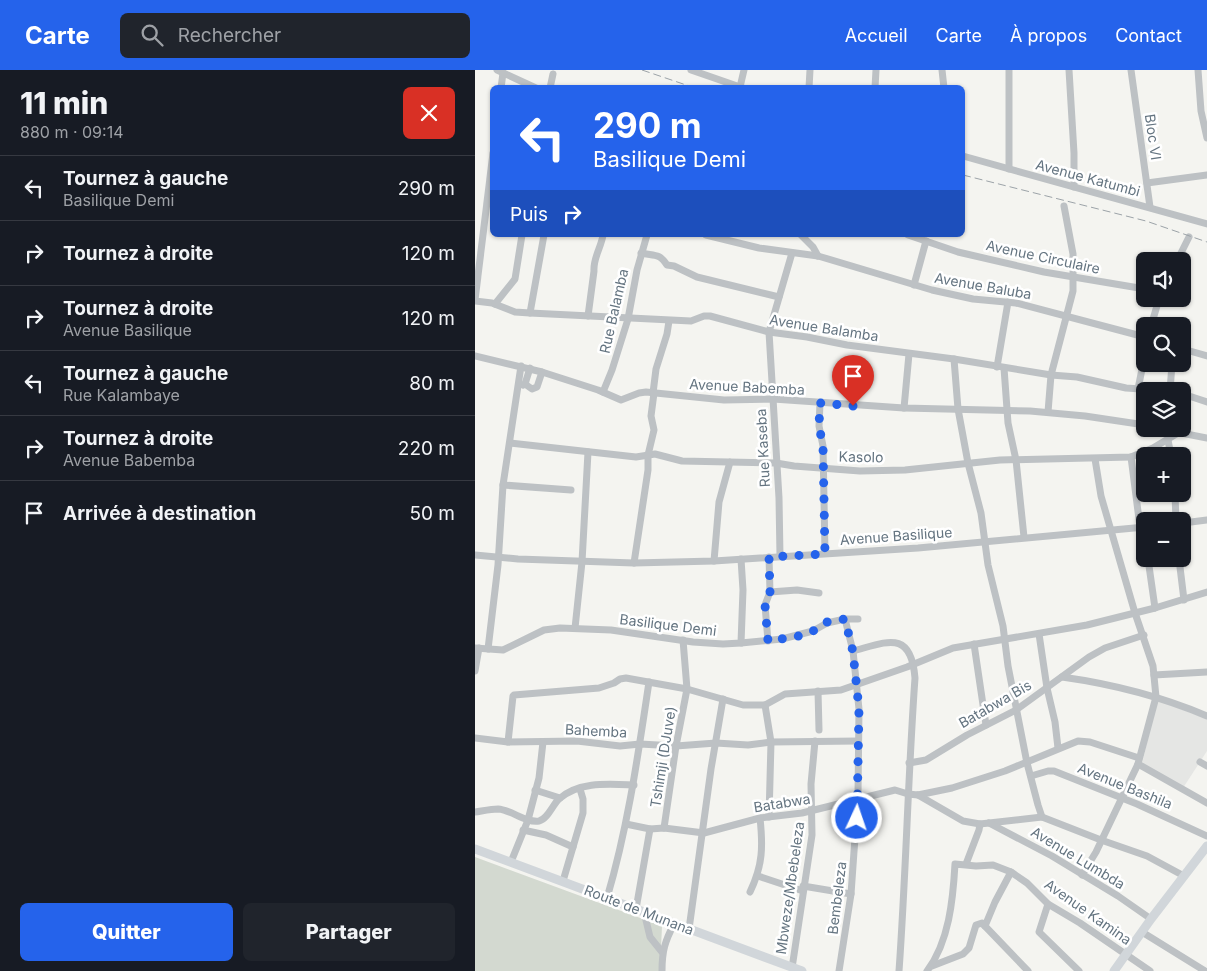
<!DOCTYPE html>
<html lang="fr">
<meta charset="utf-8">
<style>
body{margin:0;font-family:Inter,sans-serif;background:#20242c;color:#f1f3f6;height:100vh;display:flex;flex-direction:column;font-size:19px;white-space:nowrap}
*{box-sizing:border-box;margin:0}
p{font-size:16px;color:#9ea1a6}
.icon{flex:none;width:28px;height:28px;fill:none;stroke:currentColor;stroke-width:2;stroke-linecap:round;stroke-linejoin:round}
.map{position:relative;flex:1;overflow:hidden}
.side{display:flex;flex-direction:column;background:#171b24;width:475px}
.side>*{flex:none}
.banner{position:absolute;left:15px;top:15px;width:475px;height:152px;border-radius:8px;box-shadow:0 1px 4px #0004;background:#2563eb;color:#fff;overflow:hidden}
.controls{position:absolute;left:661px;top:182px;display:grid;gap:10px}
.controls a{display:grid;place-items:center;width:55px;height:55px;border-radius:8px;background:#171b24;box-shadow:0 1px 4px #0004;font-size:25px}
.pin{position:absolute;display:grid;place-items:center;width:42px;height:42px;color:#fff;margin:-51px -21px;border-radius:50% 50% 50% 0;rotate:-45deg;box-shadow:0 0 5px #0007}
.pin .icon{rotate:45deg}
.me{position:absolute;width:55px;margin:-28px;rotate:3deg;stroke-linejoin:round;filter:drop-shadow(0 0 4px #0008)}
.turn{display:flex;align-items:center;gap:18px;height:105px;padding:0 20px;font-size:22px}
.turn .icon{width:65px;height:65px;stroke-width:2.5}
.turn b{display:block;font-size:35px;line-height:42px}
.then{display:flex;align-items:center;height:48px;padding:0 20px;background:#0003;gap:10px;font-size:19px}
.round{display:grid;place-items:center;flex:none;width:52px;height:52px;border-radius:8px;background:#20242c}
.head{display:flex;align-items:center;justify-content:space-between;height:85px;padding:0 20px}
h1{font-size:30px;font-weight:800;line-height:38px}
.primary-button{display:flex;gap:10px;margin-top:auto;padding:10px 20px}
.primary-button a{flex:1;height:58px;border-radius:8px;background:#2563eb;color:#fff;font-size:20px;font-weight:800;line-height:58px;text-align:center}
.primary-button a+a{background:#20242c;color:#f1f3f6}
ul{padding:0;list-style:none}
li{display:flex;align-items:center;gap:15px;height:65px;padding:0 20px;border-top:1px solid #363941}
li div{flex:1}
li b{display:block;font-size:19px}
li em{font-style:normal}
header{display:flex;align-items:center;gap:30px;box-sizing:border-box;height:70px;padding:0 25px;background:#2563eb;color:#fff}
header strong{font-size:24px}
nav{display:flex;gap:28px;margin-inline-start:auto;font-size:18px}
.search{width:350px;height:45px;background:#20242c;display:flex;align-items:center;gap:12px;box-sizing:border-box;padding:0 18px;border-radius:8px;color:#9ea1a6;font-size:19px}
main{display:flex;flex:1;min-height:0}
.map>svg:first-child{display:block}
</style>
<header>
<strong>Carte</strong>
<div class="search"><svg class="icon" aria-label="search" viewBox="0 0 24 24"><circle cx="10" cy="10" r="6"/><path d="M15 15l6 6"/></svg>Rechercher</div>
<nav><a>Accueil</a><a>Carte</a><a>À propos</a><a>Contact</a></nav>
</header>
<main>
<section class="side">
<div class="head"><div><h1>11 min</h1><p>880 m · 09:14</p></div><a class="round" style="background:#d93025;color:#fff"><svg class="icon" aria-label="close" viewBox="0 0 24 24"><path d="M6 6l12 12M18 6L6 18"/></svg></a></div>
<ul>
<li><svg class="icon" aria-label="left" viewBox="0 0 24 24"><path d="M17 20v-9H6M10 6l-5 5 5 5"/></svg><div><b>Tournez à gauche</b><p>Basilique Demi</p></div><em>290 m</em></li>
<li><svg class="icon" aria-label="right" viewBox="0 0 24 24"><path d="M7 20v-9h11M14 6l5 5-5 5"/></svg><div><b>Tournez à droite</b></div><em>120 m</em></li>
<li><svg class="icon" aria-label="right" viewBox="0 0 24 24"><path d="M7 20v-9h11M14 6l5 5-5 5"/></svg><div><b>Tournez à droite</b><p>Avenue Basilique</p></div><em>120 m</em></li>
<li><svg class="icon" aria-label="left" viewBox="0 0 24 24"><path d="M17 20v-9H6M10 6l-5 5 5 5"/></svg><div><b>Tournez à gauche</b><p>Rue Kalambaye</p></div><em>80 m</em></li>
<li><svg class="icon" aria-label="right" viewBox="0 0 24 24"><path d="M7 20v-9h11M14 6l5 5-5 5"/></svg><div><b>Tournez à droite</b><p>Avenue Babemba</p></div><em>220 m</em></li>
<li><svg class="icon" aria-label="arrive" viewBox="0 0 24 24"><path d="M6 21V4h12l-3 4 3 4H6"/></svg><div><b>Arrivée à destination</b></div><em>50 m</em></li>
</ul>
<div class="primary-button"><a>Quitter</a><a>Partager</a></div>
</section>
<div class="map">
<svg width="732" height="901" viewBox="0 0 732 901">
<rect width="100%" height="100%" fill="#f4f4f0"/>
<path fill="#e5e6e4" d="M682,630L732,649V681L708,718L667,694Z"/>
<path fill="#d3d9d0" d="M0,787L187,856L185,901H0Z"/>
<g fill="none" stroke-linecap="round" stroke-linejoin="round">
<g stroke="#bdc1c4" stroke-width="7">
<path d="M22,0L61,18"/>
<path d="M216,0L268,18"/>
<path d="M467,0L469,18"/>
<path d="M594,0L599,83V117"/>
<path d="M656,0L675,137"/>
<path d="M723,0L726,41L732,68"/>
<path d="M265,17L269,0"/>
<path d="M26,18L28,3"/>
<path d="M75,18L78,4"/>
<path d="M334,18L335,0"/>
<path d="M400,18L401,0"/>
<path d="M488,86L732,154"/>
<path d="M534,99V0"/>
<path d="M672,113L732,105"/>
<path d="M231,165L284,178L343,186L457,220L498,229L541,233L670,267"/>
<path d="M326,165L338,177L343,186"/>
<path d="M433,165L483,182L569,202L670,219"/>
<path d="M166,183C180,186 184,183 192,195L199,196L222,207L304,227"/>
<path d="M702,191L714,167"/>
<path d="M439,215L451,171"/>
<path d="M0,230L18,83"/>
<path d="M0,231L17,233L40,242L55,243L216,251L229,246H235L294,262L332,267L372,275L479,289L576,305L602,307L651,318L695,321"/>
<path d="M20,234L40,209L47,165"/>
<path d="M55,243L69,165"/>
<path d="M113,246L119,201C118,188 126,178 128,165"/>
<path d="M676,256L684,229"/>
<path d="M708,279L732,286"/>
<path d="M0,286L67,302L123,320L146,330L164,323L171,322L249,330L298,329L429,338L555,341L610,346L670,355"/>
<path d="M479,289L483,339L493,393L506,443L513,495L528,556L533,596L552,693L563,735L567,747L626,770L672,786L709,806"/>
<path d="M522,297L533,232"/>
<path d="M529,298L533,353L541,390L549,467"/>
<path d="M50,314L57,319L62,317L67,302"/>
<path d="M48,315L50,314L55,298"/>
<path d="M663,319L670,284"/>
<path d="M695,321L697,294"/>
<path d="M128,322L137,300L153,249L162,200L172,165"/>
<path d="M178,323L181,299L192,264L194,251"/>
<path d="M708,324L732,332"/>
<path d="M345,333L344,356L348,376L350,483"/>
<path d="M429,338L434,284"/>
<path d="M573,342L576,305L598,221V184L589,136"/>
<path d="M686,359L732,368"/>
<path d="M693,370L696,386"/>
<path d="M35,373L161,387L180,384L207,391L301,393L319,396L385,401L430,400L525,390L656,387L678,378L703,363"/>
<path d="M656,387L665,457L670,472"/>
<path d="M28,415L96,420"/>
<path d="M700,424L701,451"/>
<path d="M708,453L732,450"/>
<path d="M0,485L43,489L159,493L239,491L443,478L670,457"/>
<path d="M305,486L304,428L294,262L317,183"/>
<path d="M266,489L268,520L266,573"/>
<path d="M673,489L680,538"/>
<path d="M704,489L709,530"/>
<path d="M239,491L244,432L255,392"/>
<path d="M159,493L173,400V385L179,360L176,346L179,323"/>
<path d="M295,522L322,520L344,523"/>
<path d="M100,558L107,492L113,382"/>
<path d="M564,564L572,618L580,652L583,678"/>
<path d="M293,571L290,535L295,522L294,487"/>
<path d="M499,574L511,655"/>
<path d="M0,578L28,580L69,560L85,558L136,560L218,572L248,574L266,573L307,569L338,561L352,553L370,549H383"/>
<path d="M13,579L23,495L28,415L46,296"/>
<path d="M378,581C412,572 436,559 440,608C433,706 431,803 424,901"/>
<path d="M0,601L4,578"/>
<path d="M679,605L732,602"/>
<path d="M587,607C637,614 685,626 732,646"/>
<path d="M343,621L344,660"/>
<path d="M290,635L296,672L294,747"/>
<path d="M0,668L33,672L102,671L145,676L165,674L201,676L241,673L273,675L296,672L383,671"/>
<path d="M33,672L38,626L39,625L124,618L139,613L145,609L151,608L212,619L268,635H290L310,624L366,620L432,597L478,578L612,555L680,538L732,522"/>
<path d="M725,692L732,696"/>
<path d="M434,693L451,690L492,665L541,640L614,587L630,578L669,565"/>
<path d="M663,694L732,733"/>
<path d="M556,706L573,701H579L662,734L732,766"/>
<path d="M60,720L85,728"/>
<path d="M443,725L488,751L505,754L567,747"/>
<path d="M0,742C7,741 16,739 23,739C37,740 50,753 64,751C73,749 78,734 84,729C104,711 134,714 159,715"/>
<path d="M514,753L577,786L643,826L676,849"/>
<path d="M151,754L175,759L189,758L229,763L285,748L327,743L420,720L433,724L443,725L477,718L530,701L603,671L615,672L664,688"/>
<path d="M189,758L201,676L212,619L208,570"/>
<path d="M48,760L71,765L98,777"/>
<path d="M36,792L53,750L64,708L68,672"/>
<path d="M491,794L504,760L505,754"/>
<path d="M607,805L621,782L663,694L681,627L678,596L660,543L626,426L620,389"/>
<path d="M283,806L328,821"/>
<path d="M88,811L108,743V729L105,719"/>
<path d="M328,816L376,824"/>
<path d="M275,822C288,795 288,776 285,748"/>
<path d="M132,828C153,757 163,685 174,612"/>
<path d="M573,834L564,862L604,901"/>
<path d="M161,839L175,759"/>
<path d="M169,842L175,867L187,882"/>
<path d="M510,856L520,832L536,802"/>
<path d="M214,859L236,699L248,629"/>
<path d="M667,862L730,901"/>
<path d="M457,896L488,884L494,878L501,855L507,853L553,901"/>
<path d="M317,898L337,765L336,714L340,671"/>
<path d="M187,901C187,881 190,871 199,854"/>
<path d="M364,901L376,824L383,725L384,639L378,581L370,549"/>
<path d="M452,901C474,872 478,830 480,794L501,796L518,795L536,802L552,813L573,834L605,853L675,901"/>
</g>
<g stroke="#d1d6da" stroke-width="9">
<path d="M0,779L327,901"/>
<path d="M639,901L676,849L732,776"/>
</g>
<g stroke="#9ca3a8" stroke-width="1" stroke-dasharray="8 4" stroke-linecap="butt">
<path d="M167,0L220,18"/>
<path d="M488,105L671,151L732,172"/>
</g>
</g>
<g fill="none" stroke-linecap="round" stroke-linejoin="round">
<path stroke="#2563eb" stroke-width="9" stroke-dasharray="0 16.2" d="M378,336L345,333L344,356L348,376L350,484L294,487L295,522L290,535L293,571L324,566L338,561L352,552L370,549L378,582L384,639L382,748"/>
</g>
<g text-anchor="middle" stroke-width="5" stroke-linejoin="round" paint-order="stroke">
<g font-size="14" fill="#647480" stroke="#fff">
<text transform="translate(678 67) rotate(82)" y="5">Bloc VI</text>
<text transform="translate(613 108) rotate(15)" y="5">Avenue Katumbi</text>
<text transform="translate(568 187) rotate(12)" y="5">Avenue Circulaire</text>
<text transform="translate(508 216) rotate(10)" y="5">Avenue Baluba</text>
<text transform="translate(139 241) rotate(-77)" y="5">Rue Balamba</text>
<text transform="translate(349 258) rotate(9)" y="5">Avenue Balamba</text>
<text transform="translate(272 317) rotate(3)" y="5">Avenue Babemba</text>
<text transform="translate(288 378) rotate(-93)" y="5">Rue Kaseba</text>
<text transform="translate(386 387) rotate(1)" y="5">Kasolo</text>
<text transform="translate(421 466) rotate(-4)" y="5">Avenue Basilique</text>
<text transform="translate(193 555) rotate(7)" y="5">Basilique Demi</text>
<text transform="translate(520 634) rotate(-30)" y="5">Batabwa Bis</text>
<text transform="translate(121 661) rotate(3)" y="5">Bahemba</text>
<text transform="translate(188 687) rotate(-81)" y="5">Tshimji (DJuve)</text>
<text transform="translate(650 716) rotate(22)" y="5">Avenue Bashila</text>
<text transform="translate(307 733) rotate(-9)" y="5">Batabwa</text>
<text transform="translate(603 788) rotate(31)" y="5">Avenue Lumbda</text>
<text transform="translate(315 818) rotate(-82)" y="5">Mbweze/Mbebeleza</text>
<text transform="translate(362 828) rotate(-83)" y="5">Bembeleza</text>
<text transform="translate(164 840) rotate(21)" y="5">Route de Munana</text>
<text transform="translate(613 842) rotate(35)" y="5">Avenue Kamina</text>
</g>
</g>
</svg>
<div class="controls">
<a><svg class="icon" aria-label="sound" viewBox="0 0 24 24"><path d="M4 9h4l5-4v14l-5-4H4zM17 9q2 3 0 6"/></svg></a>
<a><svg class="icon" aria-label="search" viewBox="0 0 24 24"><circle cx="10" cy="10" r="6"/><path d="M15 15l6 6"/></svg></a>
<a><svg class="icon" aria-label="layers" viewBox="0 0 24 24"><path d="M12 4l9 5-9 5-9-5zM3 14l9 5 9-5"/></svg></a>
<a>+</a>
<a>−</a>
</div>
<div class="pin" style="left:378px;top:336px;background:#d93025"><svg class="icon" aria-label="arrive" viewBox="0 0 24 24"><path d="M6 21V4h12l-3 4 3 4H6"/></svg></div>
<svg class="me" style="left:382px;top:748px" viewBox="-20 -20 40 40"><circle r="17" fill="#2563eb" stroke="#fff" stroke-width="3"/><path d="M0-11L8 9 0 5-8 9z" fill="#fff"/></svg>
<div class="banner">
<div class="turn"><svg class="icon" aria-label="left" viewBox="0 0 24 24"><path d="M17 20v-9H6M10 6l-5 5 5 5"/></svg><div><b>290 m</b>Basilique Demi</div></div>
<div class="then">Puis<svg class="icon" aria-label="right" viewBox="0 0 24 24"><path d="M7 20v-9h11M14 6l5 5-5 5"/></svg></div>
</div>
</div>
</main>
